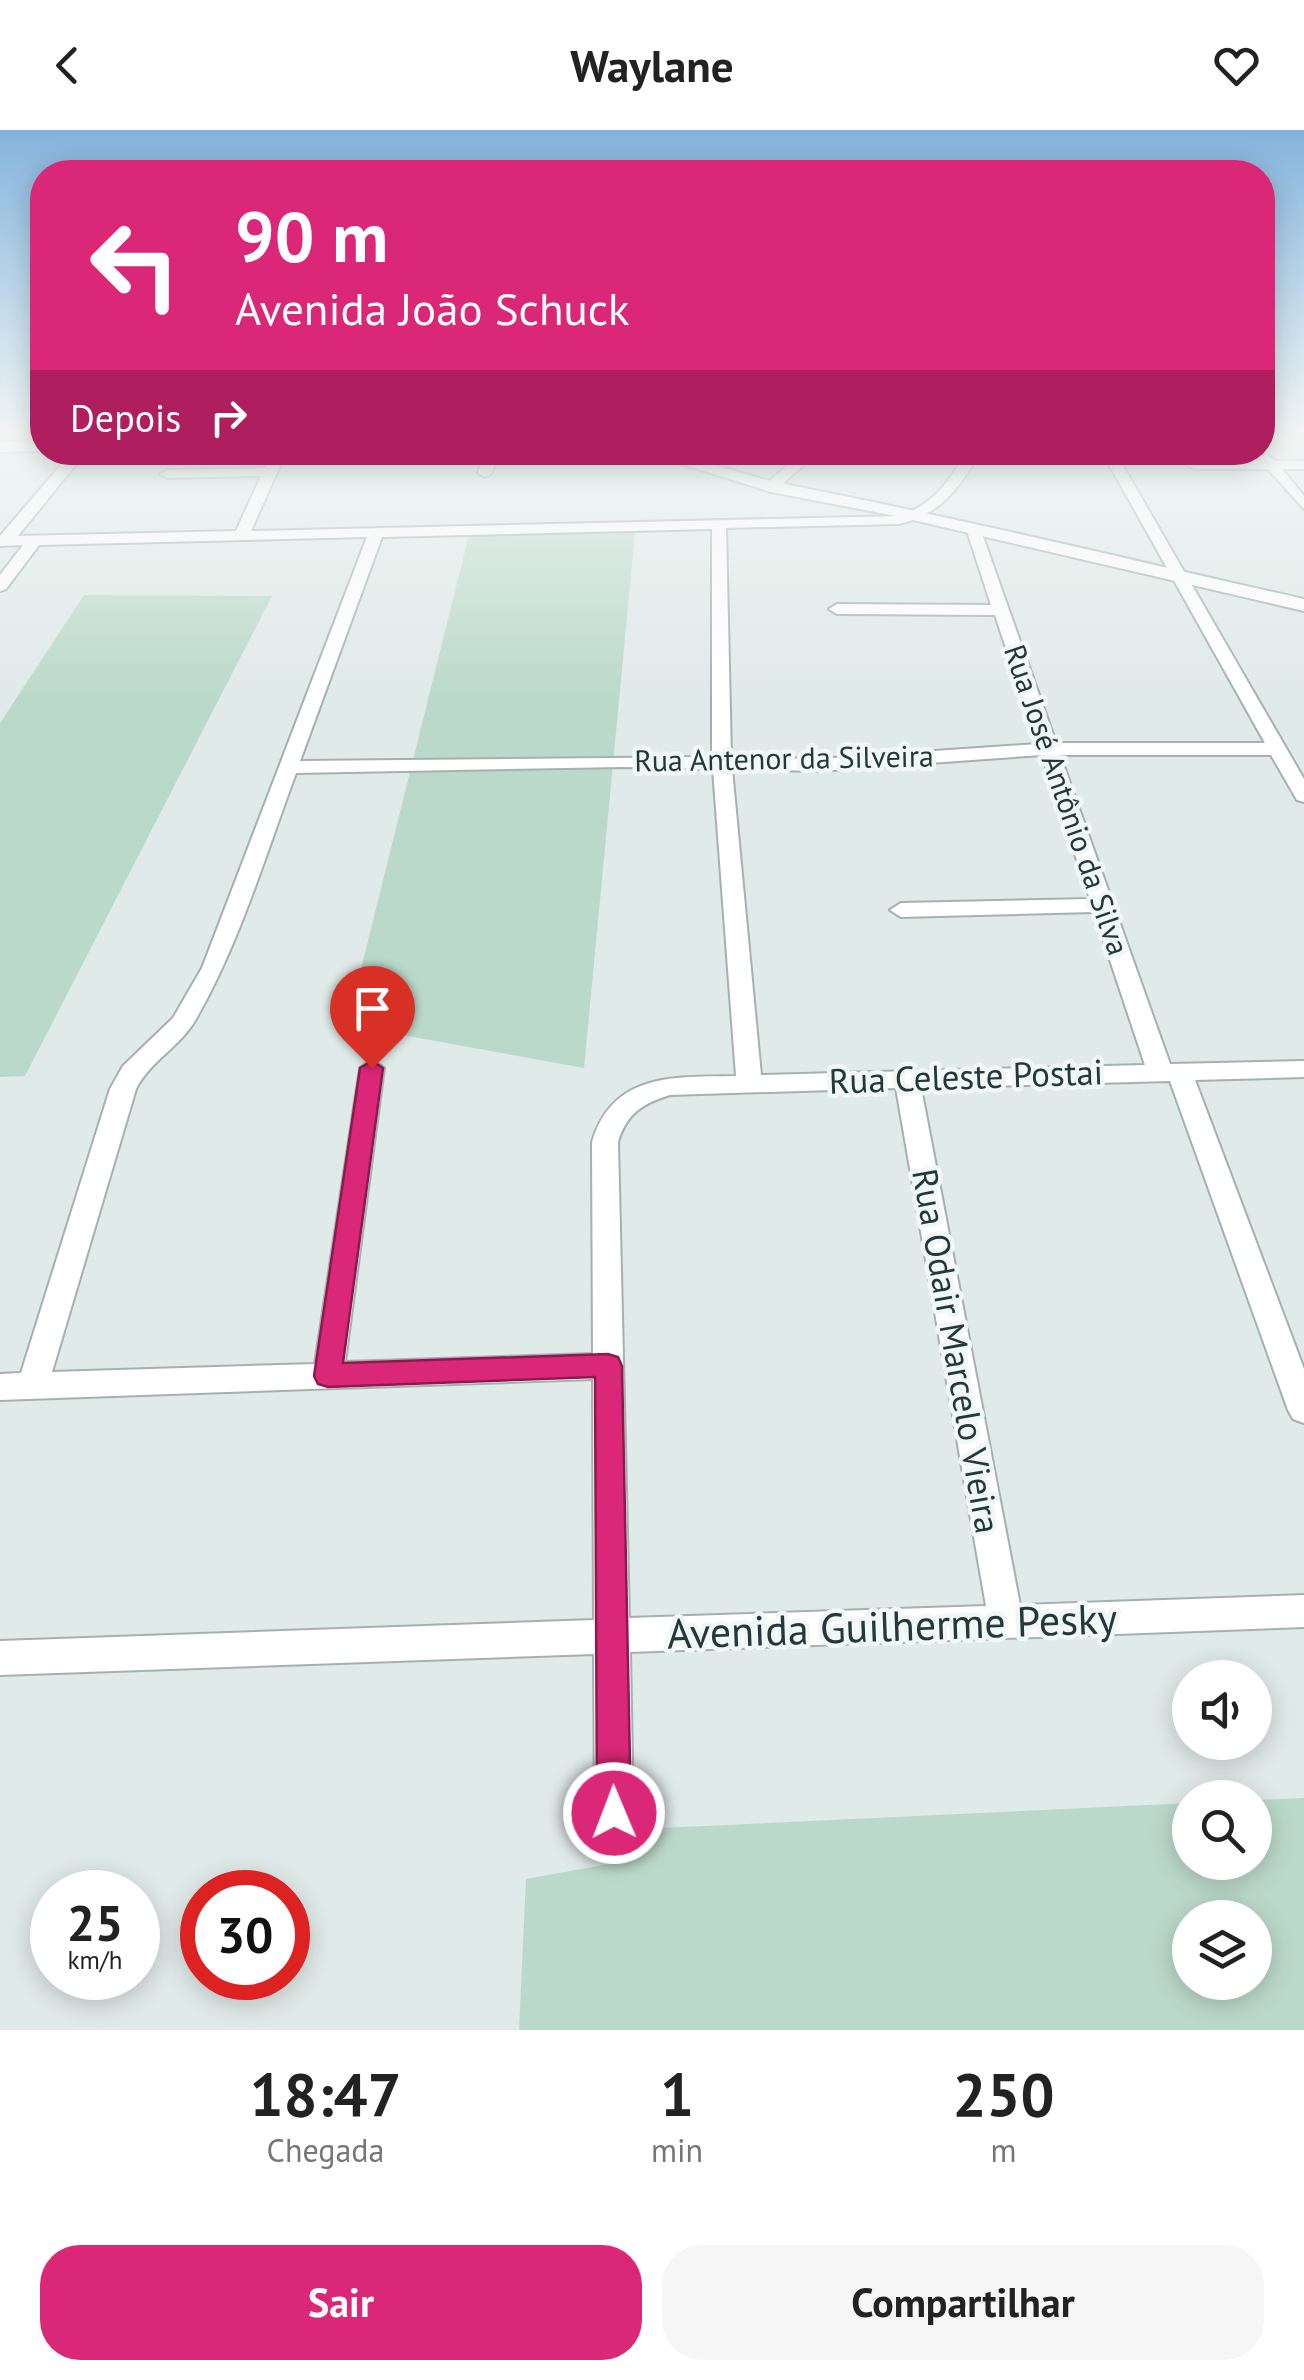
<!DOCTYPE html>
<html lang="pt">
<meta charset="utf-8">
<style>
body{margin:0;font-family:"PT Sans",sans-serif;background:#f6f6f6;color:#222;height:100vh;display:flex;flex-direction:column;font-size:38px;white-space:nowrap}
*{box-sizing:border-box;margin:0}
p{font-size:32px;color:#767676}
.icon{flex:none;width:55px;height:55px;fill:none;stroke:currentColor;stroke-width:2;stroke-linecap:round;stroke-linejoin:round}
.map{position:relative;height:1900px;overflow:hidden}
.panel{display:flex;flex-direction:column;background:#fff;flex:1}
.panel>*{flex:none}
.guide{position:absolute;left:30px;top:30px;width:1245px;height:305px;border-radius:40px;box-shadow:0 5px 25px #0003;background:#db2777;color:#fff;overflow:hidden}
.fabs{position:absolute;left:1172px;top:1530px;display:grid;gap:20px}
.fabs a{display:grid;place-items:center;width:100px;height:100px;border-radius:50%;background:#fff;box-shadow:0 5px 25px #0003;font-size:50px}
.speed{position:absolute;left:30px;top:1740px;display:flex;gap:20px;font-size:50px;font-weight:700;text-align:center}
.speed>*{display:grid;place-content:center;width:130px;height:130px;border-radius:50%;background:#fff;box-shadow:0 5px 25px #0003;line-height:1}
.speed small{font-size:25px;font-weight:400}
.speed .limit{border:15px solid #d22;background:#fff;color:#111}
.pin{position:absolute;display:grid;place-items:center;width:85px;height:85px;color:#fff;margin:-102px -42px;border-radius:50% 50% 50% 0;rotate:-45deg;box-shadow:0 0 10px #0007}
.pin .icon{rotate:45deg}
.me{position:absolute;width:110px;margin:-55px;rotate:359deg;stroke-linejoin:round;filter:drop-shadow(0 0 8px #0008)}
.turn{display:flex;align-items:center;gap:35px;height:210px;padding:0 40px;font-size:45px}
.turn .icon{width:130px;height:130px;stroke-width:2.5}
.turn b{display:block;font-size:70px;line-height:85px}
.then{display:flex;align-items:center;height:95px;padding:0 40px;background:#0003;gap:20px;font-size:38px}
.eta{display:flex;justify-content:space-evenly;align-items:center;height:170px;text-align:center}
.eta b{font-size:60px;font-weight:700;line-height:70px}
.cta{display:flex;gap:20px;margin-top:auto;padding:20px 40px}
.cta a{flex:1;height:115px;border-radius:40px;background:#db2777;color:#fff;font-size:40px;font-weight:700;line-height:115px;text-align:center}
.cta a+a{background:#f6f6f6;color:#222}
header{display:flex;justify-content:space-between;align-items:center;height:130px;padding:0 40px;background:#fff;font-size:45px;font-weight:700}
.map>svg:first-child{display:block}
</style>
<header><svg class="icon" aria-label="back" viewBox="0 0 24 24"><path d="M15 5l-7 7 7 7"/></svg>Waylane<svg class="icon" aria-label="heart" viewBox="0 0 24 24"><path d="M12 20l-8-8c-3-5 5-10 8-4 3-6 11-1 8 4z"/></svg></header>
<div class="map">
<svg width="1304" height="1900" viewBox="0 0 1304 1900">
<rect width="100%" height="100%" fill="#e0eae8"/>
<g fill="#bbd9ca" fill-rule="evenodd">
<path d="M635,403L584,938L347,895L469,405Z"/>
<path d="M84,465L272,466L25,946L0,947V593Z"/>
<path d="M1304,1668V1900H519L526,1749L614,1733L661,1698L1190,1673V1732H1255V1670ZM1190,1788H1255V1852H1190Z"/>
</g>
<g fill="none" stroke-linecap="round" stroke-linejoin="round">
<g stroke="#a4b1b0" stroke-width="4">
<g id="minor">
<path d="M72,322H86L18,406L236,401L261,346L167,348L160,344L167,340L265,338L272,322H286L251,401L899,386C931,377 951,350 966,322H979C961,358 939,385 899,394L726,398L731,627L818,629L1038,614L995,485L837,484L829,479L837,474L991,475L966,398L973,394L980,398L1056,613H1265L1102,322H1115L1304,649V672L1297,670L1271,625H1060L1170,934L1304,931V947L1195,950L1304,1239V1293L1293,1289L1288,1280L1170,951L921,958L1020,1475L1304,1465V1497L630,1522L633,1683L628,1697L614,1702L600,1697L595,1683L594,1524L0,1545V1511L594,1490L593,1249L0,1270V1244L21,1243L110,959L123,936L173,888L202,838L367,407L39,415L6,459L0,461V445L23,415L0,416V406ZM712,399V627L300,631L382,407ZM1042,625L1090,769L901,773L890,780L901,787L1094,782L1145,935L761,945L732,639L818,641ZM623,637L713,639L736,946C675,947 613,942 592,1012L593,1224L345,1232L384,938L372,930L360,938L315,1234L52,1242L136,959C150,931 181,916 196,889C240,812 265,726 296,643ZM896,958L986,1476L629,1488L618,1012C626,984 643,973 670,965Z"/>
<path d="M485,322H499L492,343L485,347L478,343Z"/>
<path d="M803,322H818L776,360H766V354Z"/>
<path d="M1266,324L1276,331H1304V339H1282L1304,366V379L1268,339H1194L1187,335L1194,331H1261L1259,328Z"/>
</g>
</g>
<g stroke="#a1b4b2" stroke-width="4">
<g id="secondary">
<path d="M42,311V321L0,322V312Z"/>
<path d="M644,322C693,322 737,345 784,354C959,388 1131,430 1304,469V481L896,386L771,362Z"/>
</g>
</g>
<use href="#minor" fill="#fff" fill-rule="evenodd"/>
<use href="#secondary" fill="#fff" fill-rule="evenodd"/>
</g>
<linearGradient id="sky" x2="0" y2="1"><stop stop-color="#83b3dc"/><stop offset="0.53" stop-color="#f1f6f5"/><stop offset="1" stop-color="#f1f6f5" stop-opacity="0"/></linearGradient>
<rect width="1304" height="568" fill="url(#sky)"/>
<path fill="#db2777" stroke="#8e194d" stroke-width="2.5" d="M372,931L383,938L343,1233L608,1224L618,1227L622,1236L631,1683L626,1695L614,1700L602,1695L597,1683L595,1247L328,1257L318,1254L314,1246L360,938Z"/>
<g text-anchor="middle" stroke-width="9" stroke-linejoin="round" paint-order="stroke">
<g font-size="30" fill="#233838" stroke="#f0f7f5">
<text transform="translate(784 629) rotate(-1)" y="10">Rua Antenor da Silveira</text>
<text transform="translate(1066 670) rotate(71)" y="10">Rua José Antônio da Silva</text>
</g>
<g font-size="35" fill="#233838" stroke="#f0f7f5">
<text transform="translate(966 947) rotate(-2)" y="12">Rua Celeste Postai</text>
<text transform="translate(956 1221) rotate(80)" y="12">Rua Odair Marcelo Vieira</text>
</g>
<g font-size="42" fill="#233838" stroke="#f0f7f5">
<text transform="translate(892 1496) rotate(-2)" y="15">Avenida Guilherme Pesky</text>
</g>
</g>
</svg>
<div class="fabs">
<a><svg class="icon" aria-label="sound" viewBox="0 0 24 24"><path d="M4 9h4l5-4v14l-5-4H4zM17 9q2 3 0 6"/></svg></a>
<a><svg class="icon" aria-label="search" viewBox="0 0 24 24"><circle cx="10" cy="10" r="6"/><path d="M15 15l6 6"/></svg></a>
<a><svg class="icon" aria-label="layers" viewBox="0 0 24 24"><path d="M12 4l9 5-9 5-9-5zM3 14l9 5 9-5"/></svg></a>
</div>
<div class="speed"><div>25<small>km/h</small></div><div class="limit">30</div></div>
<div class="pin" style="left:372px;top:938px;background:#d93025"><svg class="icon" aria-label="arrive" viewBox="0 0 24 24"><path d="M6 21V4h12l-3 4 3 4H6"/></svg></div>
<svg class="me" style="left:614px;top:1683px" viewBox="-20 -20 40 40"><circle r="17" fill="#db2777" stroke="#fff" stroke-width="3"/><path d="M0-11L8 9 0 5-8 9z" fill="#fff"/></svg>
<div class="guide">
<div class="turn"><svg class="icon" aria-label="left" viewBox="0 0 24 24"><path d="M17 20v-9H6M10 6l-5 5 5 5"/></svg><div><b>90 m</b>Avenida João Schuck</div></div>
<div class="then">Depois<svg class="icon" aria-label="right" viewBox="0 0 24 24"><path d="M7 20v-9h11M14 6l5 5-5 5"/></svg></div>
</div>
</div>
<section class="panel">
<div class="eta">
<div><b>18:47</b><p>Chegada</p></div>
<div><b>1</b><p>min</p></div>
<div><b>250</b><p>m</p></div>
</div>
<div class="cta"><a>Sair</a><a>Compartilhar</a></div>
</section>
